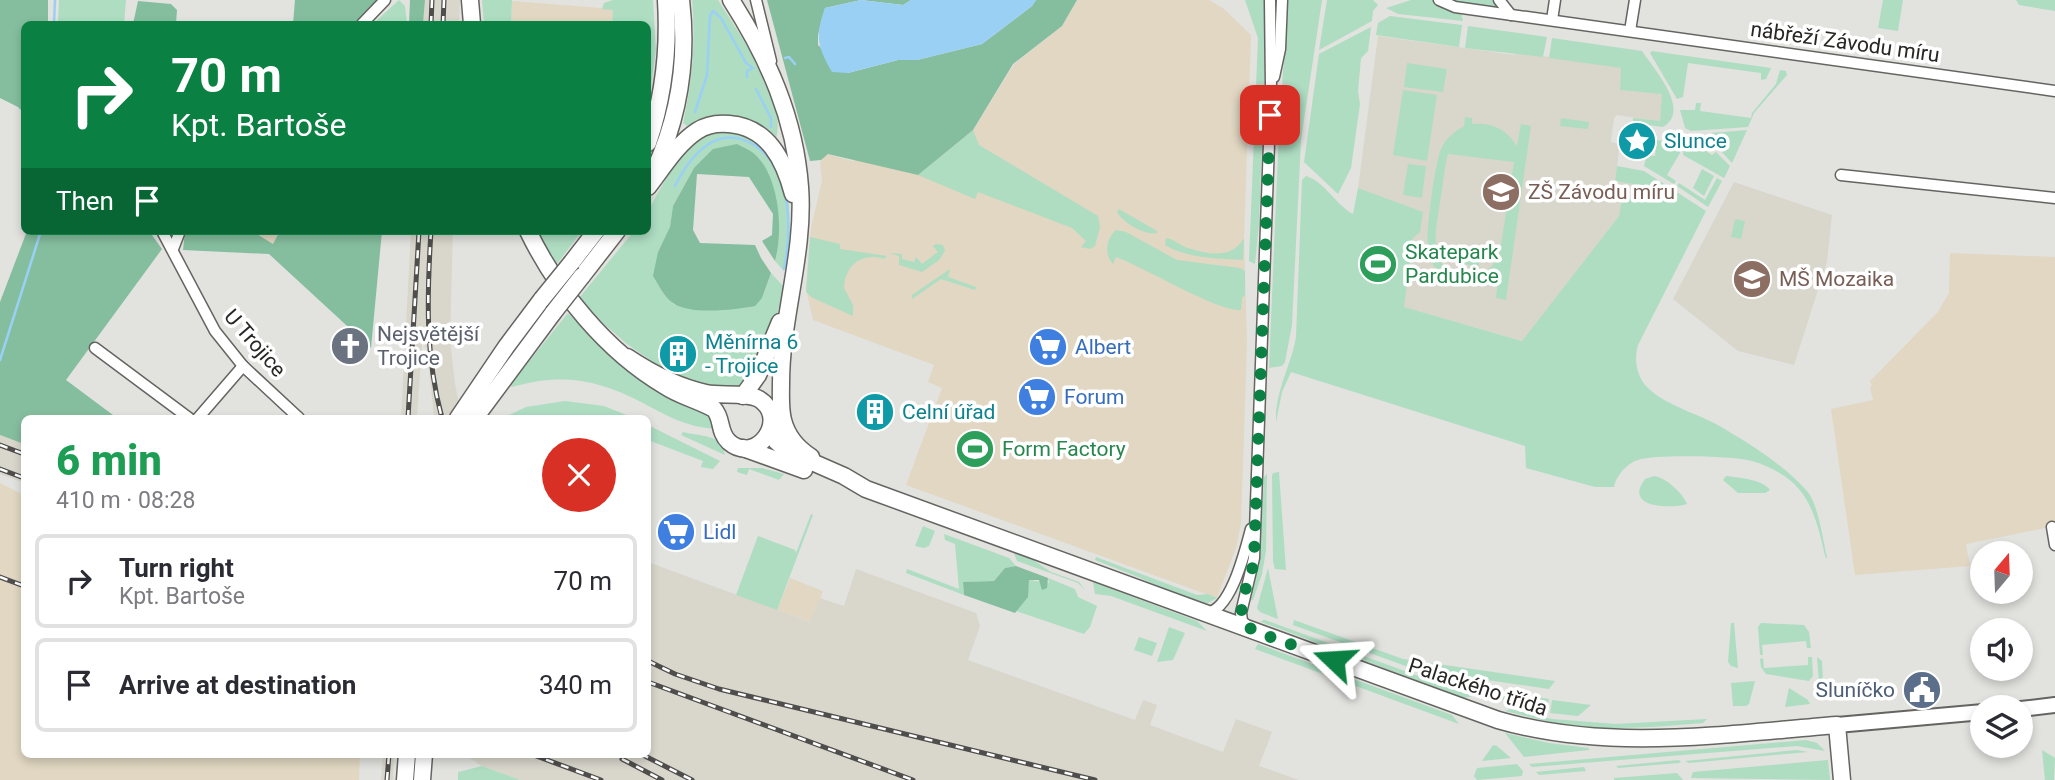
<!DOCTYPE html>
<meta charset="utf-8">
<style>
body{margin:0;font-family:Roboto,sans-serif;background:#f7f7f7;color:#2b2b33;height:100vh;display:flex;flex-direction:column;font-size:26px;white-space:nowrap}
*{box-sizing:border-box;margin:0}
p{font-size:23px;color:#7c7c81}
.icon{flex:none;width:38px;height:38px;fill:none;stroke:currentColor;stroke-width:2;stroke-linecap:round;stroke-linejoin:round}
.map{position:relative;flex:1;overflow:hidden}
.panel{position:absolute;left:21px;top:415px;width:630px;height:343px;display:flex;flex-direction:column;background:#fff;border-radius:10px;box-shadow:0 4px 10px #0003}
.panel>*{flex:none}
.top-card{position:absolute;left:21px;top:21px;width:630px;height:214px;border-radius:10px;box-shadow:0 4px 10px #0003;background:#0b8043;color:#fff;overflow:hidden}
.needle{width:46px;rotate:19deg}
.tools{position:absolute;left:1970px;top:541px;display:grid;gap:14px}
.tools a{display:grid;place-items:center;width:63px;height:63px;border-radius:50%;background:#fff;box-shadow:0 4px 10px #0003;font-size:35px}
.pin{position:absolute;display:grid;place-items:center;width:60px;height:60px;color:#fff;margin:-30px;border-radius:14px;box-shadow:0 4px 10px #0006}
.me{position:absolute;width:77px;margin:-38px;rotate:290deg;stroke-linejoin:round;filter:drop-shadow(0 0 5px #0008)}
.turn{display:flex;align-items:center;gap:24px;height:147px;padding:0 35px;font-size:32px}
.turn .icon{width:91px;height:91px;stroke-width:2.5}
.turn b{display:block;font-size:49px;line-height:60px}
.then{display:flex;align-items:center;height:66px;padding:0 35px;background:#0003;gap:14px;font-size:26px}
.round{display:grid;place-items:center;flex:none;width:74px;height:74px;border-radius:37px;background:#f7f7f7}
.summary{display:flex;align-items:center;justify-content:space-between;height:119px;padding:0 35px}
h1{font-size:42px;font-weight:800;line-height:52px;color:#1e9e55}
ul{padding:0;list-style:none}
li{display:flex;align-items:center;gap:21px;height:94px;margin:0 14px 10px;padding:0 21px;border:4px solid #e1e1e2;border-radius:10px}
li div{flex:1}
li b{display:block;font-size:26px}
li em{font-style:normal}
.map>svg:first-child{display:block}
</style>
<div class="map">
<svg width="2055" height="780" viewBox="0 0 2055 780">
<rect width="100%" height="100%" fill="#e2e2df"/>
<g fill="#e1d7c2">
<path d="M1077,0H1209L1224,9L1251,35L1244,238L1247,342L1241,523L1236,548L1217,598L906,485L942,388L928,382L934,365L813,320L806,288L811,228L822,181L820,163L824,156L828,154L852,161L973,130L1014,64L1062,26Z"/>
<path d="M512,1L613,9L612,24H511Z"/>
<path d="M252,231H280L273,245Z"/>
<path d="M1950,253L2055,257V526L1966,544L1970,566L1855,575L1831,409L1873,400L1870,388L1872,385L1870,381L1938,312L1949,293Z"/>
<path d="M0,483L24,495V754H360L359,780H0Z"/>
<path d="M790,578L823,591L811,622L777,610Z"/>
</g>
<g fill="#d9d7cc">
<path d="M425,0H460L459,24H423Z"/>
<path d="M1378,36L1515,55L1516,52L1622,68L1620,88L1663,94L1660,122L1617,115L1614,118L1611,142L1620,144L1615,181L1633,184L1631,198L1622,197L1619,216L1523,341L1403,307L1413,238L1423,213L1358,188Z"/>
<path d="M1734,182L1832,215L1827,262L1794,365L1738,351L1673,299Z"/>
<path d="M411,231H453L450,339L455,384L462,418H434L427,348L422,344L417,418H401Z"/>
<path d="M0,435L24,444V483L0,474Z"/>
<path d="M648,562L810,622L820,598L844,606L856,569L976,613L980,626L968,660L1135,720L1143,700L1157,705L1150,725L1223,752L1236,719L1272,732L1259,766L1299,780H520L482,766L463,754H648Z"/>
<path d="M383,754H394L393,780H381Z"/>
</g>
<g fill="#aeddc2" fill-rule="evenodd">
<path d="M59,0H126L124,24H58Z"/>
<path d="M399,0L405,6L407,24H373Z"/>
<path d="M482,0H512L511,24H484Z"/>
<path d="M613,0H653L656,50L648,106V24H612L613,10L602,9L604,3Z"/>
<path d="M692,0H718C737,30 788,103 776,138C741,112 728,112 687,126L683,123C692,82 696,42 692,0Z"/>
<path d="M1245,0H1265L1267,10L1259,224L1255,264L1249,261L1258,38Z"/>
<path d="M1288,0H1322L1301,140L1292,325L1285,362L1282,366L1269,368L1279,130Z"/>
<path d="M1327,0H1373L1378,5L1373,11L1372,21L1319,50Z"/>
<path d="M1411,0H1434L1445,10L1461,13L1463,21L1398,14L1386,8Z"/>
<path d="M1446,0H1492L1497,7L1458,4Z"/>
<path d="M1883,0H1903L1898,31L1878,28Z"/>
<path d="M2016,0H2055V11L2019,5Z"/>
<path d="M1390,16L1462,25L1459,47L1376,35L1378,23Z"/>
<path d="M1468,26L1547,37L1543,57L1465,48Z"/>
<path d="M1371,27L1368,51L1361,58L1358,91L1360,104L1351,168L1338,194L1304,162L1319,54Z"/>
<path d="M1552,38L1642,51C1654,69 1692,111 1663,127L1633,123V118L1660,121L1662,94L1620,90L1621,68L1549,58Z"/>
<path d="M1652,51L1771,68L1766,79L1761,80V73L1688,63L1683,97L1677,99L1650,53Z"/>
<path d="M1407,63L1447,69L1443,92L1404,87Z"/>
<path d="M1780,70L1786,71L1787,75L1754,113L1748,127L1691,131L1685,128L1680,110H1695L1696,103H1701L1700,111L1751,118L1752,113L1776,84Z"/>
<path d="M1403,90L1437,95L1427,161L1393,155Z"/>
<path d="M1465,117L1472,118V124C1492,122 1506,129 1517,146L1521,124L1531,126L1506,300L1496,298L1499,271C1475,292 1434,286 1428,250C1425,235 1435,163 1441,149C1446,138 1454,132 1464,126ZM1448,154L1514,162L1499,257C1492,269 1481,276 1468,275C1425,274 1436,229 1440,202C1443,186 1444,169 1448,154Z"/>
<path d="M1561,118L1589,122L1588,129L1560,126Z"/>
<path d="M973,130L979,145L1098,216L1100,227L1095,246L1090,249L1081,247L1086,241L1072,228L978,192L975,199L918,175Z"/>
<path d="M1747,130L1732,163L1708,137L1711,133Z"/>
<path d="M713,131H738L765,147L785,185L789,201L790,232L784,271L775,261C784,231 774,202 768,172L694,168L673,206L670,228L658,252L673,304C704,315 732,305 762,298L771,273L784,287L773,330L747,386L713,390L670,374L627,344L595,316L579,298L634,231H648V211L677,158L693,141Z"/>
<path d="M1663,134L1683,137L1680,153L1667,175L1676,181L1674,184L1644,166L1647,155L1655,156L1657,140L1662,141Z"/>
<path d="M1686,137L1692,138V142L1712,155L1716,152L1730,166L1724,178L1683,155Z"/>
<path d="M1408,164L1426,166L1422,198L1403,195Z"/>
<path d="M1617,166L1644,171L1706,211L1638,345C1634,359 1636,374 1646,386C1661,403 1695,413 1716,424C1747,442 1783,464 1807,491C1818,503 1823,541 1827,557L1826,559C1819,531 1814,501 1791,481C1780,472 1766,465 1752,461C1735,456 1655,454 1638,460C1627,463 1616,476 1614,487H1595L1526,468L1525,446L1291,372L1282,392L1276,422C1275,391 1291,366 1296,337L1302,180L1306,176C1324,181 1336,205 1353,214L1358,188L1423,212L1420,232L1413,238L1404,307L1522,341L1619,216L1622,197L1631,198L1633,184L1615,181Z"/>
<path d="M1702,169L1714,176L1704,196L1693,188Z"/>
<path d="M1717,178L1722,181L1708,207L1677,186L1679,183L1705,200Z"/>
<path d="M1119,209L1157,231V233C1146,236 1123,223 1117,212Z"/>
<path d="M1735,219L1745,221L1741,239L1731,237Z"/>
<path d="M1116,230L1126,232L1177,260L1240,268L1245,271V295L1242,298L1241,310C1218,312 1144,267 1116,257L1113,264C1104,254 1106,239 1116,230Z"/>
<path d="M538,231H582L556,265Z"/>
<path d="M810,237L840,244V249L887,256L884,259C862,252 845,265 844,288L853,305V316L813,298L806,292Z"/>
<path d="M1166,238C1175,239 1181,247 1191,249C1212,255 1233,258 1244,238L1243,260C1216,258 1189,259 1165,245Z"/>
<path d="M936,244L943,245L945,251L939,260L922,272L899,265V256L888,253L902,254V259L914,262L916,257L922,264L938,252L933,246Z"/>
<path d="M1470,252L1480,254L1479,266L1468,265L1453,257Z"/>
<path d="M950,269L948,277L976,287L975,290L941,279L912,299V295Z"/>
<path d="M568,313L607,352L710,412L715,429C687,427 667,416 643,403C597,379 562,373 512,387L510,385Z"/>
<path d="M565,401L604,406L634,418L583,416L558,418L505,417L526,407Z"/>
<path d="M648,425L720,461L713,469L701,467L703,461L648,440Z"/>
<path d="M683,432C700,437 722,433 725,455L681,435Z"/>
<path d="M738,468H762L784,474L779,480L749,469L747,475L737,472Z"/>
<path d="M1279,472L1286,570L1275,569L1273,561L1272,476L1273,473Z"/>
<path d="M1267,474L1266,551L1262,574L1253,600L1247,601L1259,564L1264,477Z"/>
<path d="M1654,476C1667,478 1682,493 1687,504C1670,509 1623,508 1645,479Z"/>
<path d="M1726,476C1740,478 1762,479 1770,490L1765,493H1738L1723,480Z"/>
<path d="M811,514L813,515L777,610L736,595L758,536L795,550L796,553Z"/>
<path d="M923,526L935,531L929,546L924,548L915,546Z"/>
<path d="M944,534L1009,558L1016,566L1005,568L994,581L963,582L964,595L906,573L907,569L959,589L955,544L945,540Z"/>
<path d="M1014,553L1033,560L1051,572L1079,582L1085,590L1078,583L1017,561Z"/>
<path d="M1096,557L1197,595L1208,594L1217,598L1206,604L1193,602L1138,577L1095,560Z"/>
<path d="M1268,568L1278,619L1260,612L1257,608Z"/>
<path d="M1048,578L1075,589L1078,597L1097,606L1090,627L1084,634L1016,611L1027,597L1029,580L1049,583Z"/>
<path d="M1093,582L1197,621L1207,631L1111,596L1095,594Z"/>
<path d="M1263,620H1265L1473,696L1464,698L1261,622Z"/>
<path d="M1294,620L1403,659L1555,681L1549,689L1487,680L1480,684L1477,692L1293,625Z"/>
<path d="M1731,623H1734L1738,668L1731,666L1728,662Z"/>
<path d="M1761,623L1804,625L1809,632L1811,648H1807L1806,641L1762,645L1763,655H1760L1758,627Z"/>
<path d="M1169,627L1185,633L1173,660L1157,662Z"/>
<path d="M1139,637L1157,643L1152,656L1134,650Z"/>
<path d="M1258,644L1452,715L1459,724L1255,649Z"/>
<path d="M1808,657H1812L1813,676L1809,681L1766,674L1761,667L1760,659L1763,658L1764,668L1808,665Z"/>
<path d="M1817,657L1822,661L1824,700L1820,695Z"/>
<path d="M1755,681L1749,704L1746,706H1733L1731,683Z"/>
<path d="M1789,688L1808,700L1810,704L1785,707Z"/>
<path d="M1498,691L1549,699L1546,712L1490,696Z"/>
<path d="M1552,700L1591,705L1578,716L1550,713Z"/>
<path d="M1510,709L1552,719L1616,724L1707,719L1703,723C1658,727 1613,731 1568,725C1547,722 1526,716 1505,711Z"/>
<path d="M1505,733L1549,743L1589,748V750L1524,757Z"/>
<path d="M1806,740L1817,743L1825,751L1797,746L1532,767L1529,764Z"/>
<path d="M1493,745L1497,746L1511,758L1482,761Z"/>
<path d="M1797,750L1808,752L1689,763L1685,761Z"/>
<path d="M2042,750L2055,758L2054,780H2045Z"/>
<path d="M1679,760L1681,762L1679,763L1618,768L1616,766Z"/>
<path d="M1828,760L1830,780L1691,778L1693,772Z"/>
<path d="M1517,764L1523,771L1522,776L1477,780L1474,776L1477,768Z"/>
<path d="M482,766L520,780H458V772Z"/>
<path d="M1584,767L1586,771L1539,775L1536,772Z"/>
<path d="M1677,773L1683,780H1614V778Z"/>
</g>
<g fill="#85be9e">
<path d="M0,0H48V24H24V113L18,107L0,98Z"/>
<path d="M295,0H377L354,24H293Z"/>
<path d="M410,0H425L423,24H409Z"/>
<path d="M767,0H911L903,5L861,0L825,8L818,35V45L848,73L898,60H917L982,44L1032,6L1036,0H1077L1062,26L1013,64L973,130L918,175L828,154L821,160L810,161Z"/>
<path d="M138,1L171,4L177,10L176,24H133Z"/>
<path d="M737,144C742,147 748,149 752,152C779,172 784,230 775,261L762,241L772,235L773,214L749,177L697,174L693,230L700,243L755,245L761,258L771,273L762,298L755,306C736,310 688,315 673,303C664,297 659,285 653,276L658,252L670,227L673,206L694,168L713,149Z"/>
<path d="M27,231H149L162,249L66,380L117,418H24V444L0,435V302Z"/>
<path d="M185,231H252L273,244L280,231H382L371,348L269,254L183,250Z"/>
<path d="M1016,566L1048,578L1047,588L1042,590L1039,580H1029L1028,597L1015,613L964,595L963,582L994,581L1005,568Z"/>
</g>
<path fill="#9bd0f5" d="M861,0L903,5L911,0H1036L1032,6L982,44L917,60H898L848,73L832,72C817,46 815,36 825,8Z"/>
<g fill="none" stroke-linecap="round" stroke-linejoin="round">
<g stroke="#9bd0f5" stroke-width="2.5">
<path d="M54,24L55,0"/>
<path d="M785,58L789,57L795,64"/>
<path d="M756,89L771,118V127"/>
<path d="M695,112L707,75L710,16L713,11L721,18L746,63L753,68L747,71V77"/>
<path d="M756,146C792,172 792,229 784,269"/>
<path d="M675,186C691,154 718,122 756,146L758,144"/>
<path d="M0,360L41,231"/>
</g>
<g stroke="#656461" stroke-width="13">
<g id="street">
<path d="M756,0L771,61"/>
<path d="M1439,0L1455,7L2055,91"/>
<path d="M1499,0L1511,15"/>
<path d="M1552,20L1555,0"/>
<path d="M362,24L385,0"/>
<path d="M1630,31L1635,0"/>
<path d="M1274,77L1280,49L1282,0"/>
<path d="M1841,175L2055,198"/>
<path d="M162,231L215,331L243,366L299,418"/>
<path d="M173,249L180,231"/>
<path d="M95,348L189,418"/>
<path d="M198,418L243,366"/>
<path d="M2052,527L2055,545"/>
<path d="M1206,613C1231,611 1245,551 1251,529"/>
<path d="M1249,628L1242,621L1241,613L1254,558L1271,88L1270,0"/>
</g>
</g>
<g stroke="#656461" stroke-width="18">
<g id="secondary">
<path d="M2021,709L2055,705"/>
<path d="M1837,725L1983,712"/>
</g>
</g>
<g stroke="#656461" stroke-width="19">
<g id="primary">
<path d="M470,0L472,24"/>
<path d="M731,0C768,58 795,118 800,187C805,253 781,317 781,383C781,395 780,408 783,420C787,436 797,448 811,457"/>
<path d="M648,143C664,96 669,49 666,0"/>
<path d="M655,169C679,116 688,58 681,0"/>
<path d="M648,187C662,169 677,144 697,131C706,125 718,123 729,124C768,127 784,160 793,194"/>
<path d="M528,231C557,291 607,352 665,386C680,396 698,400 714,409C723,419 718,432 729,442C757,466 790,418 759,399C747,392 720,396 706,393C677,387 651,373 627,357"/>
<path d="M572,262L596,231"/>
<path d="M582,276L617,231"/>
<path d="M743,396L758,375L780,322"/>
<path d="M458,418L506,347L542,299"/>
<path d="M475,418L553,313"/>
<path d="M772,425L776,441L787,451L844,476L866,489L1498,720C1609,752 1724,734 1837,725L1842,780"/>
<path d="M743,448L804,470"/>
<path d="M405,780L407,754"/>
<path d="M422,780L424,754"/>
</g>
</g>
<use href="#street" stroke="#fff" stroke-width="10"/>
<use href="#secondary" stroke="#fff" stroke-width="14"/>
<use href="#primary" stroke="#fff" stroke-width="16"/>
<g stroke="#4f4e4d" stroke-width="5">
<g id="rail">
<path d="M431,24L432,0"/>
<path d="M443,24L444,0"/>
<path d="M431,231C427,295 425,356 442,418"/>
<path d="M408,418L419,231"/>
<path d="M0,445L24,454"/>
<path d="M0,469L24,478"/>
<path d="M0,577L24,586"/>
<path d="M648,661L675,674L719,689L1095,780"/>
<path d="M648,682L913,780"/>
<path d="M531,754L601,780"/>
<path d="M641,754L692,780"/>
<path d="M622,759L662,780"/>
<path d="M387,780L389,754"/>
</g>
</g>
<use href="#rail" stroke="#fff" stroke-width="2.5" stroke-dasharray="8" stroke-linecap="butt"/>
<g stroke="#656461" stroke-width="19" stroke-linecap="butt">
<g id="primary-bridge">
<path d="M542,299L572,262"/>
<path d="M553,313L582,276"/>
</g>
</g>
<use href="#primary-bridge" stroke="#fff" stroke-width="16"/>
</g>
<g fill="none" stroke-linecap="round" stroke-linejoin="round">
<path stroke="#0b8043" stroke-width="12" stroke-dasharray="0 21.6" d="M1270,115L1254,558C1252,584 1227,614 1254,631L1334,660"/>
</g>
<defs>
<g id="sight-disc" transform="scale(2.0125)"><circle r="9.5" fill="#0f9aa8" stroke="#fff"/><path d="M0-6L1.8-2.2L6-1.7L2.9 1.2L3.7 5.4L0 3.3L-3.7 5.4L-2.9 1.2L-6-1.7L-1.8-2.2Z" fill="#fff"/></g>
<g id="school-disc" transform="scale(2.0125)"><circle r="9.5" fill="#8d6e63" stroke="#fff"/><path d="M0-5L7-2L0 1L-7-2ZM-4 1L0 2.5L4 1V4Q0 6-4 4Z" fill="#fff"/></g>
<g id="stadium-disc" transform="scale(2.0125)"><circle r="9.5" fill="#2e9e5b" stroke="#fff"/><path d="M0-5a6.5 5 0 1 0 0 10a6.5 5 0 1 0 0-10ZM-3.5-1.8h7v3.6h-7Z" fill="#fff"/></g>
<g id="church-disc" transform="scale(2.0125)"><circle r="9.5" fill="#6b7280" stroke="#fff"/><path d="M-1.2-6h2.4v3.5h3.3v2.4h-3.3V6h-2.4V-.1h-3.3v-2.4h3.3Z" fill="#fff"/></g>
<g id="supermarket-disc" transform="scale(2.0125)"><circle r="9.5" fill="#3f7fe0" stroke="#fff"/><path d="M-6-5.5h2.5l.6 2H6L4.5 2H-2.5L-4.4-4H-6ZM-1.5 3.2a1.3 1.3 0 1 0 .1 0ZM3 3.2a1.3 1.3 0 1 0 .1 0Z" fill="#fff"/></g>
<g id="building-disc" transform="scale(2.0125)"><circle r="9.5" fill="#0f9aa8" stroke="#fff"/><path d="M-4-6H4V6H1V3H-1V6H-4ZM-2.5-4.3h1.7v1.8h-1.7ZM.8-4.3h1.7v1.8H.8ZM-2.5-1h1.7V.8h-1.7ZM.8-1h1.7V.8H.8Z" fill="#fff"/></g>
<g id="civic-disc" transform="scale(2.0125)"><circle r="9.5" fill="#5c6f8a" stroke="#fff"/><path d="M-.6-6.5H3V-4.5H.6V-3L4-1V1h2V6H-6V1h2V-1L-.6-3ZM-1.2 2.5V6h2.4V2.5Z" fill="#fff"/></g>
</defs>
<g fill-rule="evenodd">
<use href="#sight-disc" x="1637" y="141"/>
<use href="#school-disc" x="1501" y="192"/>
<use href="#stadium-disc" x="1378" y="264"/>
<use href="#school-disc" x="1752" y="279"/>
<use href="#church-disc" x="350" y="346"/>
<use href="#supermarket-disc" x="1048" y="347"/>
<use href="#building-disc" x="678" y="354"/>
<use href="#supermarket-disc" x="1037" y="397"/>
<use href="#building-disc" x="875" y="412"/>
<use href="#stadium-disc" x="975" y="449"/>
<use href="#supermarket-disc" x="676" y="532"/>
<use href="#civic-disc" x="1922" y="690"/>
</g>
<g text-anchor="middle" stroke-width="7" stroke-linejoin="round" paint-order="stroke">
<g font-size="21" fill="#282726" stroke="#fff">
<text transform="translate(1845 42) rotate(8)" y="7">nábřeží Závodu míru</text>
<text transform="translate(255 343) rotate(49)" y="7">U Trojice</text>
<text transform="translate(1478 687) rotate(18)" y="7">Palackého třída</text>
</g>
<g font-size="21" fill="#0d838f" stroke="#fff" text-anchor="start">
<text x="1664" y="148">Slunce</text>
<text x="705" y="349">Měnírna 6<tspan x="705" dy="24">- Trojice</tspan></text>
<text x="902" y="419">Celní úřad</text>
</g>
<g font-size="21" fill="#785e54" stroke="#fff" text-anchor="start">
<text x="1528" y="199">ZŠ Závodu míru</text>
<text x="1779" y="286">MŠ Mozaika</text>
</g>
<g font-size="21" fill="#27864d" stroke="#fff" text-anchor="start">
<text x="1405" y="259">Skatepark<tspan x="1405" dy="24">Pardubice</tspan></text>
<text x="1002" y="456">Form Factory</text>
</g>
<g font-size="21" fill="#5b616d" stroke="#fff" text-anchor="start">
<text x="377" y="341">Nejsvětější<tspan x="377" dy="24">Trojice</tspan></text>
</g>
<g font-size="21" fill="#366cbe" stroke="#fff" text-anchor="start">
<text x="1075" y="354">Albert</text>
<text x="1064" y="404">Forum</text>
<text x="703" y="539">Lidl</text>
</g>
<g font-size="21" fill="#4e5e75" stroke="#fff" text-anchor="end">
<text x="1895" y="697">Sluníčko</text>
</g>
</g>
</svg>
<div class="tools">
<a><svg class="needle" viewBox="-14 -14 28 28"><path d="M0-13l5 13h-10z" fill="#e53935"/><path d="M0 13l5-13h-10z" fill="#7c7c81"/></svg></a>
<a><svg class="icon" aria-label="sound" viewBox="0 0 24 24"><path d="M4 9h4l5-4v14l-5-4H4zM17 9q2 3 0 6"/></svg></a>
<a><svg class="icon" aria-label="layers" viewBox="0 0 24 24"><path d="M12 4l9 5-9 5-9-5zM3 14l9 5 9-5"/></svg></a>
</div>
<div class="pin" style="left:1270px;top:115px;background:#d93025"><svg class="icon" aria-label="arrive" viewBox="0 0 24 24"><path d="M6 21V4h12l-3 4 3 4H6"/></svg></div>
<svg class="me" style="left:1334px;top:660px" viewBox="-20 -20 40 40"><path d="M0-17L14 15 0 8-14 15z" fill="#0b8043" stroke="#fff" stroke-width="4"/></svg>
<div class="top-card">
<div class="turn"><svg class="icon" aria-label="right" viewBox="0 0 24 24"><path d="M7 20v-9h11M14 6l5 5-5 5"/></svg><div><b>70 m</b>Kpt. Bartoše</div></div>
<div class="then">Then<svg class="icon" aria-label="arrive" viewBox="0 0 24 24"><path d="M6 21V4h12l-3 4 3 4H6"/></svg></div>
</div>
<section class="panel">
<div class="summary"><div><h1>6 min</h1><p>410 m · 08:28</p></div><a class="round" style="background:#d93025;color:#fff"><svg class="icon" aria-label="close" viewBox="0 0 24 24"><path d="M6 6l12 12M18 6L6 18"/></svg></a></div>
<ul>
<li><svg class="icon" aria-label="right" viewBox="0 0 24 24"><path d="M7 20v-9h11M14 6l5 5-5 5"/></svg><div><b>Turn right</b><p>Kpt. Bartoše</p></div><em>70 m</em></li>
<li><svg class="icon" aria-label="arrive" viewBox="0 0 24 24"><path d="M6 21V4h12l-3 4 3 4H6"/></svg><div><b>Arrive at destination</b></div><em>340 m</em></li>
</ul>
</section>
</div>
